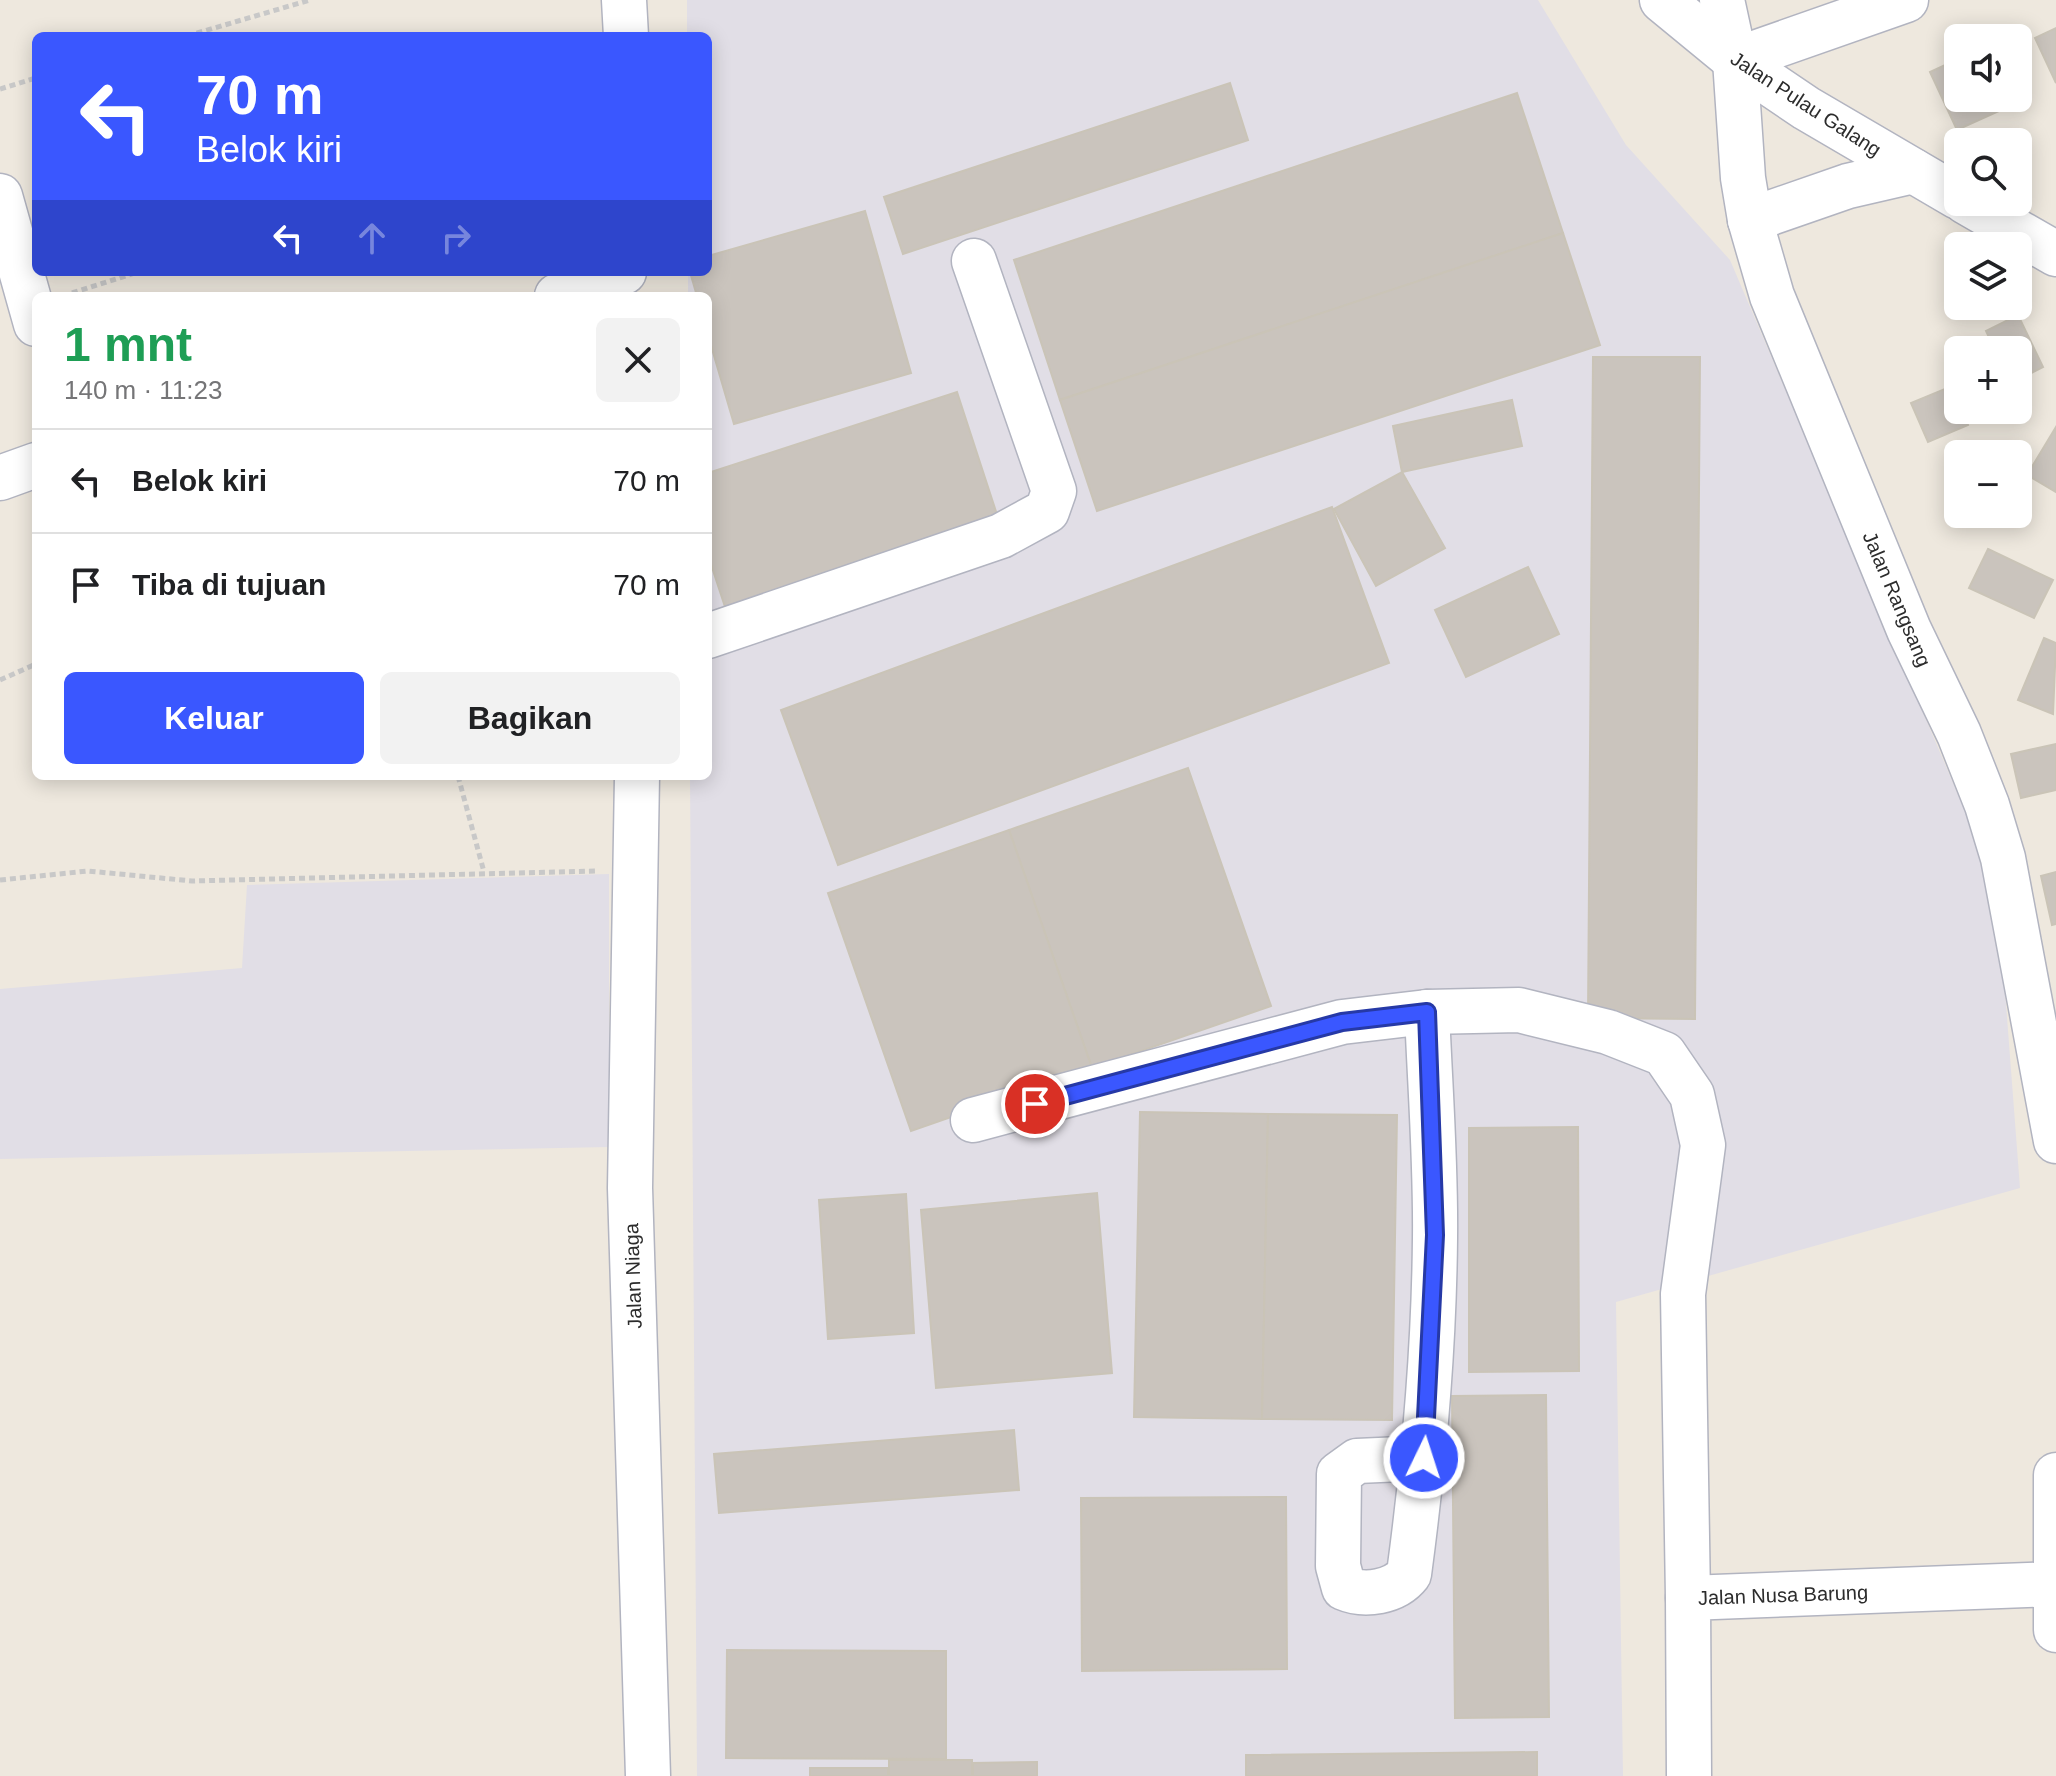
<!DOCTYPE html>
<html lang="id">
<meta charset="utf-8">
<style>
body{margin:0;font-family:Helvetica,sans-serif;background:#f2f2f2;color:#202124;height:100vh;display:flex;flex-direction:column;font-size:30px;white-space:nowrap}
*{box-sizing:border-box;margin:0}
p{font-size:26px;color:#757577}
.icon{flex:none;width:44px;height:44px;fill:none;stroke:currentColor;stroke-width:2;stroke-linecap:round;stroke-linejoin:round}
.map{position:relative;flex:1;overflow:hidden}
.panel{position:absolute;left:32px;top:292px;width:680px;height:488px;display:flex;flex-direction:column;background:#fff;border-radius:12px;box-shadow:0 4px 20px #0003}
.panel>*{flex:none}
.top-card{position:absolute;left:32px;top:32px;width:680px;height:244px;border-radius:12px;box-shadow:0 4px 20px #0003;background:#3a57ff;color:#fff;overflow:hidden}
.fabs{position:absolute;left:1944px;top:24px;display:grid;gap:16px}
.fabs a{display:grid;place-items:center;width:88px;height:88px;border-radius:12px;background:#fff;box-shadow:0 4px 20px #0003;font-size:40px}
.pin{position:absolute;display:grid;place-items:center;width:68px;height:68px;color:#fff;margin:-34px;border:4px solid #fff;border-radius:50%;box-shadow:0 2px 8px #0007}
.me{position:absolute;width:88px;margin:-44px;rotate:4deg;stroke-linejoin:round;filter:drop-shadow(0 0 6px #0008)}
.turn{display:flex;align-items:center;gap:28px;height:168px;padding:0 32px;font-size:36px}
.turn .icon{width:104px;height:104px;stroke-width:2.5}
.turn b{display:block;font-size:56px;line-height:68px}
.lanes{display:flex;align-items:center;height:76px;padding:0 32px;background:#0003;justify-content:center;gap:40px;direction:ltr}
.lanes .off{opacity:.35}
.round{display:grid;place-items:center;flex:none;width:84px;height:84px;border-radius:12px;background:#f2f2f2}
.head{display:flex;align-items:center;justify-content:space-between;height:136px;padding:0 32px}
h1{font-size:48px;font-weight:800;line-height:60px;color:#1e9e55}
.cta{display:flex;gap:16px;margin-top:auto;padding:16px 32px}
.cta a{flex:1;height:92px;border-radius:12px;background:#3a57ff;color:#fff;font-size:32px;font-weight:800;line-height:92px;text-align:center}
.cta a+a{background:#f2f2f2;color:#202124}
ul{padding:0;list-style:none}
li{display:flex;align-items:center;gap:24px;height:104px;padding:0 32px;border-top:2px solid #e0e0e0}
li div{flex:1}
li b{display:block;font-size:30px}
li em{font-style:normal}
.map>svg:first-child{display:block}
</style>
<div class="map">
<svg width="2056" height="1776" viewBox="0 0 2056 1776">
<rect width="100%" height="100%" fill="#eee8de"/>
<g fill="#e1dee6">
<path d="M687,0H1538L1626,145L1730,260L1997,886L2020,1188L1616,1302L1623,1776H697L690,776H708V296H688V272H708V36H687Z"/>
<path d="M609,874V1147L0,1159V989L242,968L247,885Z"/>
</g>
<g fill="#cac4bd" stroke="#cac4b7" stroke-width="2">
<path d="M2056,28V83L2035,38Z"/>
<path d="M1958,59V98H2018V72L2030,97L1957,130L1930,72Z"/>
<path d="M1230,83L1248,140L903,254L884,197Z"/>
<path d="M1517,93L1563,233L1060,400L1014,260Z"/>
<path d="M865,211L911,373L734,424L708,335V296H697L690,272H708V256Z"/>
<path d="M1563,233L1600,345L1097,511L1060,400Z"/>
<path d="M2018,315L2043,367L2018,380V350H1995L1986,331Z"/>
<path d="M1593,357H1700L1695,1019L1588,1018Z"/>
<path d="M1952,386L1958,410H1962L1968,425L1928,442L1911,403Z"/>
<path d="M957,392L1002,530L729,619L708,555V473Z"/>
<path d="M1512,400L1522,446L1402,472L1393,426Z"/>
<path d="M2056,427V492L2027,475Z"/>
<path d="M1402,472L1445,548L1376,586L1334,509Z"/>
<path d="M1332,507L1389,663L838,865L781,710Z"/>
<path d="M1988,549L2053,580L2034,618L1969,588Z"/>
<path d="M1528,567L1559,634L1466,677L1435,610Z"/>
<path d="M2044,638L2056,643L2053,714L2018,700Z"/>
<path d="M2056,744V790L2021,798L2011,754Z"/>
<path d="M1188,768L1271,1006L1092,1068L1009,830Z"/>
<path d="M1009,830L1092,1068L911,1131L828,893Z"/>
<path d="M2056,872V924L2052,925L2041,876Z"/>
<path d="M1140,1112L1268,1114L1262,1419L1134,1417Z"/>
<path d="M1268,1114L1397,1115L1392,1420L1262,1419Z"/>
<path d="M1578,1127L1579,1371L1469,1372V1128Z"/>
<path d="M1097,1193L1112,1373L936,1388L921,1210Z"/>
<path d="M906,1194L914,1333L828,1339L819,1200Z"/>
<path d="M1546,1395L1549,1717L1455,1718L1452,1396Z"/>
<path d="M1014,1430L1019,1490L719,1513L714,1454Z"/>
<path d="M1286,1497L1287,1669L1082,1671L1081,1498Z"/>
<path d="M727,1650L946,1651V1759L726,1758Z"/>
<path d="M1537,1752V1776H1246V1755Z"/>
<rect x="889" y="1760" width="83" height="16"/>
<path d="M1037,1762V1776H973V1763Z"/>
<rect x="810" y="1768" width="78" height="8"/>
</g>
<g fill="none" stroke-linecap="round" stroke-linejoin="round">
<g stroke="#b2b4c0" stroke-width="47">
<g id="minor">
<path d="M624,0L626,36"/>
<path d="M1662,0L1735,60L1806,108L1958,197"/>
<path d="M1722,0L1735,60L1743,178L1750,220L1772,296L1909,630L1959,734L1987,805L2003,858L2056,1141"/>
<path d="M1735,60L1906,0"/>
<path d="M0,196L36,324"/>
<path d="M1966,202L2056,254"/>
<path d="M1750,220L1848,186L1913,171"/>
<path d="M557,296L624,272"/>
<path d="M0,478L36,465"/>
<path d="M708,636L1001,536L1047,511L1054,491L974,261"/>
<path d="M637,776L630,1188L648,1776"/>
<path d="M973,1120L1342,1022L1427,1012L1519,1010L1608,1032L1664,1054L1692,1095L1703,1145L1683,1294L1688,1598"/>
<path d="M1424,1458L1357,1461L1339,1474L1338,1566L1344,1588C1365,1597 1395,1592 1409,1574C1424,1462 1434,1351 1435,1238C1436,1163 1430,1087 1427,1012"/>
<path d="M2056,1475V1630"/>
<path d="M1689,1776L1688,1598L2056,1584"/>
</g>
</g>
<g stroke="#c8c8c8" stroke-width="5" stroke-dasharray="6 4" stroke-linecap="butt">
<path d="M187,36L310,0"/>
<path d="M0,89L36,78"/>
<path d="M72,293L138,272"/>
<path d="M0,680L36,664"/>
<path d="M458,776L484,872"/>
<path d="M0,880L88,871L192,881L595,871"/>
</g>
<use href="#minor" stroke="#fff" stroke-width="44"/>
</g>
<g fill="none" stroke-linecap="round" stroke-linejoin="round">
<g stroke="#2639a6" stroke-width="20">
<path id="route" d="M1035,1104L1342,1022L1427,1012L1435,1235L1424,1458"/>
</g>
<use href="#route" stroke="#3a57ff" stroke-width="14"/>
</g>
<g text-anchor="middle" stroke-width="6" stroke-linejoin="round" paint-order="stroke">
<g font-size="20" fill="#2c2c2c" stroke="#fff">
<text transform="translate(1806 104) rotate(33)" y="7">Jalan Pulau Galang</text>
<text transform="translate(1897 599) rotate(67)" y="7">Jalan Rangsang</text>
<text transform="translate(633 1276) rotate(-92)" y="7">Jalan Niaga</text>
<text transform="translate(1783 1595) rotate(-2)" y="7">Jalan Nusa Barung</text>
</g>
</g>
</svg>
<div class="fabs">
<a><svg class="icon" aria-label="sound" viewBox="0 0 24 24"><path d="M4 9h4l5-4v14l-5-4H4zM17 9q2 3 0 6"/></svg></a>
<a><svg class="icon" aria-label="search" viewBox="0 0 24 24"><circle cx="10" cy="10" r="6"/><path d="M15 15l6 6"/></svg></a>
<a><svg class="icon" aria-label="layers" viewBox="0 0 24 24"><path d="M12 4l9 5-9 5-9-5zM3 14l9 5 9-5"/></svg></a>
<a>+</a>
<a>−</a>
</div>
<div class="pin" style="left:1035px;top:1104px;background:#d93025"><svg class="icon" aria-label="arrive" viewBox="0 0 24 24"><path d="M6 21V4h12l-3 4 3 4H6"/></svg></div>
<svg class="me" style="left:1424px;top:1458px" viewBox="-20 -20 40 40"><circle r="17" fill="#3a57ff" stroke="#fff" stroke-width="3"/><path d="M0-11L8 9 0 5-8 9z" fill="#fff"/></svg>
<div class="top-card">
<div class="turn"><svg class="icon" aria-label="left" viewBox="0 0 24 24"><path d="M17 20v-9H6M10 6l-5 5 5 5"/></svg><div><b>70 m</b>Belok kiri</div></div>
<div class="lanes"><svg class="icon" aria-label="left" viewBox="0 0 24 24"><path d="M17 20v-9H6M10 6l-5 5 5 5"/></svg><svg class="icon off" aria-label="ahead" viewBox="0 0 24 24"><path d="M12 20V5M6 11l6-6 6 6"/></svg><svg class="icon off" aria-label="right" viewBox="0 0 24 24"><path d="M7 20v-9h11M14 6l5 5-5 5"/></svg></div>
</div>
<section class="panel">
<div class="head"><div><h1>1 mnt</h1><p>140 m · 11:23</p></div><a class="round"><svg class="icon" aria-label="close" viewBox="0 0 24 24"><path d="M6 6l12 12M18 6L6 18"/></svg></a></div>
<ul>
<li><svg class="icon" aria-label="left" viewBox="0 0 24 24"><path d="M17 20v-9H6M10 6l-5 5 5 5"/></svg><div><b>Belok kiri</b></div><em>70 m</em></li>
<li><svg class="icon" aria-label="arrive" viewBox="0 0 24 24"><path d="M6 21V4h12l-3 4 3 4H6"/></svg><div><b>Tiba di tujuan</b></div><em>70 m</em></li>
</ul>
<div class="cta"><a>Keluar</a><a>Bagikan</a></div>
</section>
</div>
